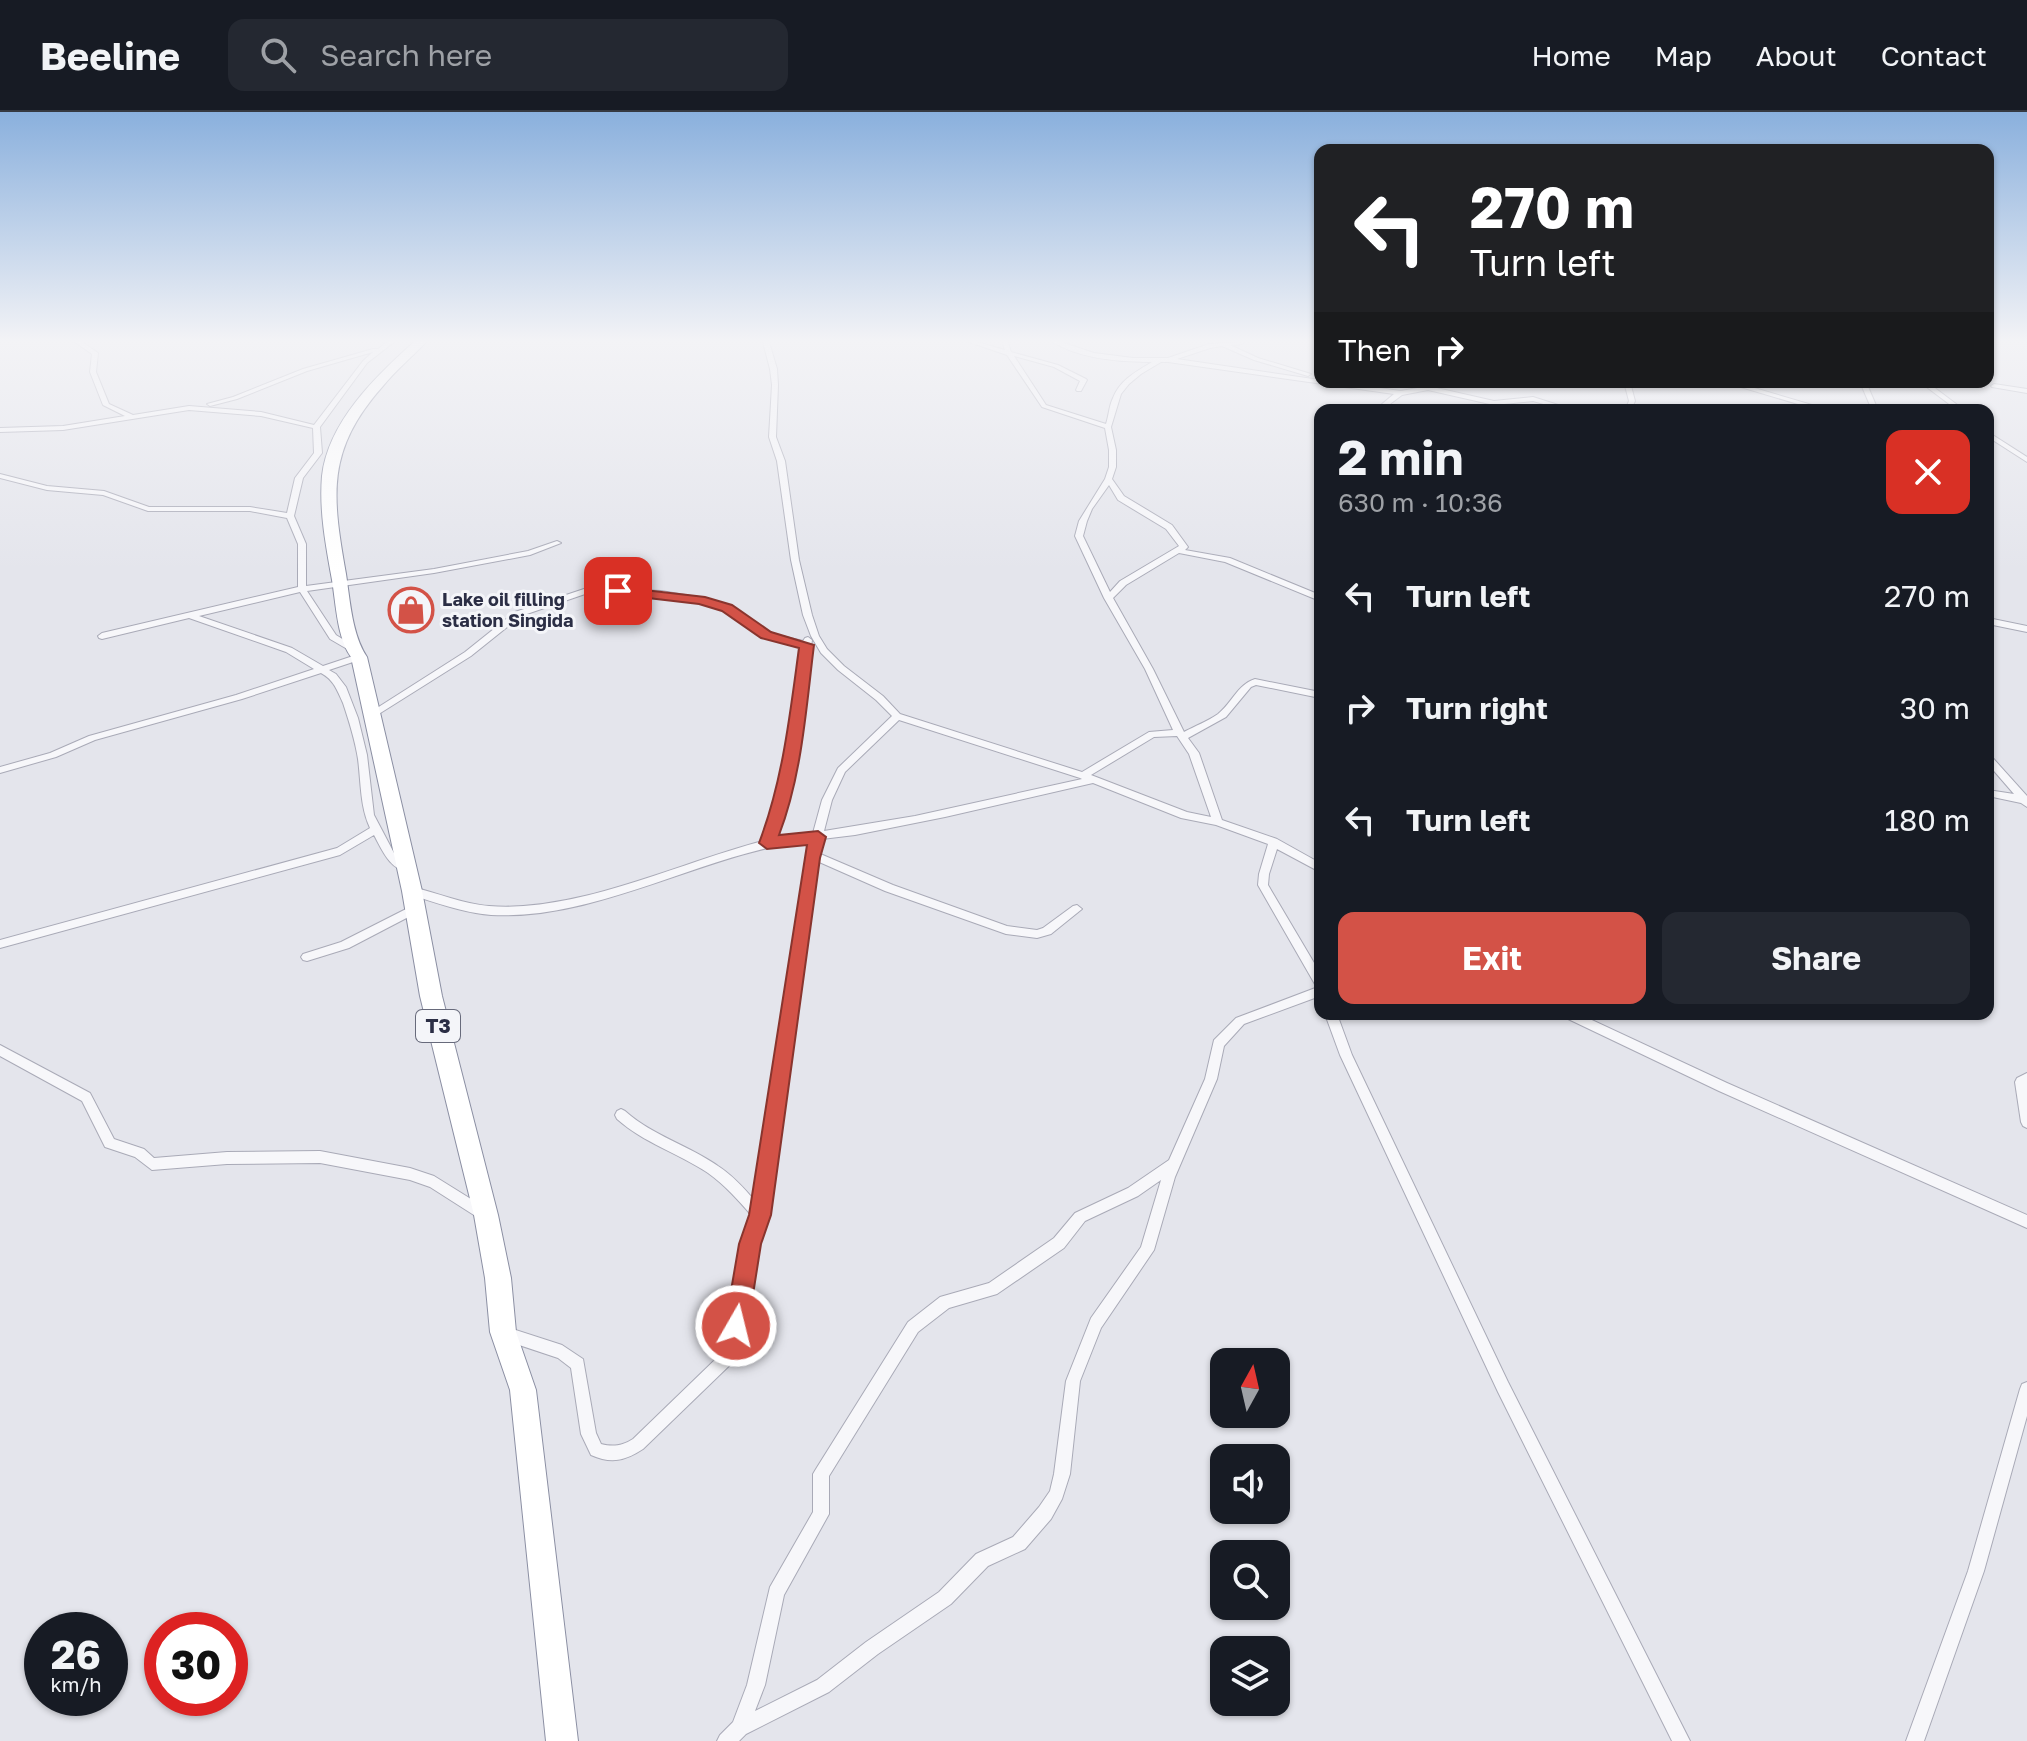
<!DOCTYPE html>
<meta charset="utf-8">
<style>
body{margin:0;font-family:"Golos Text",sans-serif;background:#242831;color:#f1f3f6;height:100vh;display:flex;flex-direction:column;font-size:30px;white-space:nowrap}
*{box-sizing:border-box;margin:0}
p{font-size:26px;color:#9ea1a6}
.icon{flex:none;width:44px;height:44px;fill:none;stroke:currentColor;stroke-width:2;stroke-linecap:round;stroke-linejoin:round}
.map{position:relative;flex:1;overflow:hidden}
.side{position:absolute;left:1314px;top:292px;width:680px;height:616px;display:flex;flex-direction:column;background:#171b24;border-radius:16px;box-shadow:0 2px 6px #0004}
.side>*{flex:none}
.guide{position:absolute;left:1314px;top:32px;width:680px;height:244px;border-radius:16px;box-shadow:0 2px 6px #0004;background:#202124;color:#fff;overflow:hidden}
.needle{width:52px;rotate:8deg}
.controls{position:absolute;left:1210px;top:1236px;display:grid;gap:16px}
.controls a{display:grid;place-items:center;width:80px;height:80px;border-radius:16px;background:#171b24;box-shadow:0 2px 6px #0004;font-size:40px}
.speed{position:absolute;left:24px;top:1500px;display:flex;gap:16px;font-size:40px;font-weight:700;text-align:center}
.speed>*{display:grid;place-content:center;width:104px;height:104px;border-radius:50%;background:#171b24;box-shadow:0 2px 6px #0004;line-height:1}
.speed small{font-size:20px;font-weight:400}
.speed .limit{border:12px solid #d22;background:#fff;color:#111}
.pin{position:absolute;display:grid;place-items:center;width:68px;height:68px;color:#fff;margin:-34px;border-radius:16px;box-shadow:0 4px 12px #0006}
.me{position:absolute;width:88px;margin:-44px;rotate:8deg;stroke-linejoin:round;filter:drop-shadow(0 0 6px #0008)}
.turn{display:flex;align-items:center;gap:28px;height:168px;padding:0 24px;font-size:36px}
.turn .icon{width:104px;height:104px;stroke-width:2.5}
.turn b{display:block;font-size:56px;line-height:68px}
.then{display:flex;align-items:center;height:76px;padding:0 24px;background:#0003;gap:16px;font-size:30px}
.round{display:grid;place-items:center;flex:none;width:84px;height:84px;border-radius:16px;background:#242831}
.overview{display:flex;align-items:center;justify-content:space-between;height:136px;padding:0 24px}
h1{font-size:48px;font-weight:700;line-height:60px}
.action{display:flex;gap:16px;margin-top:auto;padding:16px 24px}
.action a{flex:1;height:92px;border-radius:16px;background:#d35247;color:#fff;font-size:32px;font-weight:700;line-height:92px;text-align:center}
.action a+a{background:#242831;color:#f1f3f6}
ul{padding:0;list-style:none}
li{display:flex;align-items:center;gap:24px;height:112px;padding:0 24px}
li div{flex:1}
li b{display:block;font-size:30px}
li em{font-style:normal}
header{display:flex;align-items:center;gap:48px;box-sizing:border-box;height:112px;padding:0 40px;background:#171b24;border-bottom:2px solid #363941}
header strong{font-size:38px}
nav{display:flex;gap:44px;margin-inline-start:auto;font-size:28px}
.search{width:560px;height:72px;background:#242831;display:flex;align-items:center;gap:20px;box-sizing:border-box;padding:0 28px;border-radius:16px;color:#9ea1a6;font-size:30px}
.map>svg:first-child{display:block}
</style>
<header>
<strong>Beeline</strong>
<div class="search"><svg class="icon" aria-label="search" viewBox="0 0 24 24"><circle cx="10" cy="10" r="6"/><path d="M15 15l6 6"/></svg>Search here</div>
<nav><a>Home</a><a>Map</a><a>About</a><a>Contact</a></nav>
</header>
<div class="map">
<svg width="2027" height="1629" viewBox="0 0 2027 1629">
<rect width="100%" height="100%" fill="#e4e5ec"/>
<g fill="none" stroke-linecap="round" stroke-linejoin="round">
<g stroke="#a9aab7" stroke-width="2">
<g id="street">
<path d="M75,230H82L98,241L96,260L109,292L133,303L189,294L261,300L314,313L363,249L373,240L307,259L237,287L210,294L207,292L233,285L303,257L373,237H378L387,230H394L367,251L320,315L322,341L303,366L294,404L306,432V474L434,457L528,439L557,429L561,431L530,443L434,461L307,479L336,523L357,536V540L354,541L330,527L300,480L199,504L292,536L323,554L356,543H362V547L329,558L336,562L346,575L358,606L367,643L374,703L394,741L410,753L411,756L410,759C391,760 382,738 374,723L340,743L0,836V828L337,736L370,716C360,695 361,670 358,647C355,628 349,609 343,591C337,578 334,568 321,561L242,587L95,628L56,645L0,661V655L50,641L89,624L236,583L314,557L286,540L189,506L102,527L99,526L98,524L102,521L298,475V432L287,406L250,399H148L103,383L47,378L0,366V362L47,374L104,379L149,395H250L287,401L295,366L314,341L313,316L261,304L189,298L63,318L0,320V316L63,314L125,304L103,293L90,260L92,242Z"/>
<path d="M763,230H769L777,257L778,273L776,325L785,349L799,448L812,503L819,524L827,537L844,554L883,584L900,602L1082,660L1149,620L1173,618L1145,557L1104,486L1075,424L1079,409L1105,367L1109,355V338L1105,316L1042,295L1007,243L969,230H977L1005,238L1002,230H1008L1011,240L1058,253L1086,267L1087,268L1081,279H1077L1076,278L1080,269L1054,255L1014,244L1046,293L1106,312C1109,303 1109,294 1113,286C1120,268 1137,259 1152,250C1120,250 1080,247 1053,230H1061L1094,241L1133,246H1168L1209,232L1245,230L1242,232L1230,233L1258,246L1311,262L1308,264L1254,248L1222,234L1210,236L1177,247L1320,268V270H1335L1401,279L1428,274L1494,289L1533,285L1574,298H1564L1533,289L1494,293L1428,278L1402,283L1382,298H1375L1394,282L1168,250H1161L1141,262L1129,272L1121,282L1111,315L1116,338V355L1112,367L1124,384L1172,413L1188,435L1185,438L1230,446L1320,483V489L1225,450L1179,441L1126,473L1113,486L1153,557L1184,620C1195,614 1208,609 1218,602C1232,591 1237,573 1255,567L1320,580V586L1256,573L1251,575L1226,605L1188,626L1199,641L1222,708L1277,727L1320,751V760L1277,737L1269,762L1268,773L1320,861V884L1244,912L1224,934L1217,967L1175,1065L1154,1138L1101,1216L1080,1269L1070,1362L1062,1387L1051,1407L1025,1437L988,1454L951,1492L878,1542L829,1580L746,1622L739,1629H717L720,1623L733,1610L747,1573L770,1475L813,1400V1362L816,1357L908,1210L940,1185L989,1171L1054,1126L1075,1101L1128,1076L1169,1048L1205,967L1214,928L1236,906L1318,875L1316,874L1258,773L1259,762L1268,732L1216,713L1181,706L1093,671L945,705L855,723L822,727L818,741L893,773L1007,814L1037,818L1043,816L1073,794L1077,793L1082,797L1051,822L1037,826L1006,822L885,779L817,749L767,1103L757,1132L735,1245L733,1250L643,1337C625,1349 611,1352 591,1343L581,1322L571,1256L558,1246L498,1226L496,1221L498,1216L503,1214L562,1233L583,1247L596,1321L601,1332C613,1335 622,1334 633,1327L722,1241L743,1132L753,1105C739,1089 725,1073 708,1061C678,1041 644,1031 617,1007L615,1003L617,999L621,997L625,999C653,1024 688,1033 718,1054C732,1063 744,1076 755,1089L807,746L811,728C704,741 598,809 491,803C463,801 435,790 408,782L407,779L412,775C438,781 463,792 489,794C577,801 678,751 763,729C785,666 791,600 802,535L763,525L724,498L699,490L661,485L588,481L521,504L471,544L374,605L371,606L366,603L465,540L515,500L587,476L661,479L703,486L730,494L769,521L803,529L805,526L808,525L812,528C801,595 796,662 774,726L813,721L822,688L838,656L892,604L876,588L838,558L821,541L811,524L803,503L791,448L777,349L769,325L772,273L770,257ZM1109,373L1118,388L1166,417L1179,434L1120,469L1110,480L1083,424L1087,409L1092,397ZM899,608L1080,666L1082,667L915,704L824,719L832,688L845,660ZM1177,624L1189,642L1211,705L1187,700L1091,663L1154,625ZM1161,1068L1141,1135L1091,1206L1066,1269L1054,1362L1050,1379L1039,1395L1013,1425L976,1442L939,1480L866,1530L817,1568L755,1599L765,1573L784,1483L829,1402V1364L918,1220L949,1196L997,1182L1064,1136L1085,1109L1138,1084Z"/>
<path d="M1624,270H1630L1635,289L1631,298H1625L1629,289Z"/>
<path d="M1724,270H1734L1829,298H1818Z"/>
<path d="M1860,270H1866L1878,298H1872Z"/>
<path d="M1920,270H1927L1964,298H1957Z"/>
<path d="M1994,272L2027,277V281L1992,275L1991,274Z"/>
<path d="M1988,320L2027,345V350L1988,325Z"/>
<path d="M1988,506L2027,514V520L1988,512Z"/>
<path d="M1988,643L1991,644L2027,684V695L2021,691L1988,684V678L2014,682L1988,652Z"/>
<path d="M414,793L418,794L419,797L418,800L349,836L307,849L303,848L301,845L303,842L341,830Z"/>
<path d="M1325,902H1337L1352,943L1508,1270L1690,1629H1672L1498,1280L1340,943Z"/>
<path d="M1562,902H1579L1727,971L2027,1103V1116L1719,979L1564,905Z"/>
<path d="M0,933L90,981L114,1027L144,1037L154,1046L227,1040L320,1039L410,1056L434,1064L487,1097L489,1101L487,1105L482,1107L477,1105L430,1075L410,1068L320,1051L227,1052L152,1058L135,1045L105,1035L82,989L0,944Z"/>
<path d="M2027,961V1016L2023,1014L2021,1010L2015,970L2017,966Z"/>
<path d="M2027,1270V1304L1984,1459L1924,1629H1906L1968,1459L2020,1277L2022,1272Z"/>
</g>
</g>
<g stroke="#8b8fa3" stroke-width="2">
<path id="highway" d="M414,230H426C412,245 396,258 383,274C326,338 332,383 346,462C350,488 352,523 367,545L422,779L442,884L498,1103L511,1166L516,1220L536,1278L578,1629H546L510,1278L490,1220L485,1166L474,1103L420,884L402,779L351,545C337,526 336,492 332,468C326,435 319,399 322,364C328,310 376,264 414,230Z"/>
</g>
<use href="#street" fill="#f7f7fa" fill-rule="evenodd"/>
<use href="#highway" fill="#fff" fill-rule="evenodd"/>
</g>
<linearGradient id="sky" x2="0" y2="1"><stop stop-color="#8ab0dd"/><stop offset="0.5" stop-color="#f3f3f6"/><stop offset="1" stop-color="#f3f3f6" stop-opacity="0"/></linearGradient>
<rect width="2027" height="458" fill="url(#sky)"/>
<path fill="#d35247" stroke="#89352e" stroke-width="2" d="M618,475L705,485L732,493L771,520L814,533C806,597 802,663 779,723L818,719L826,725L820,746L771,1103L761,1132L748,1214L745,1223L736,1226L728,1223L725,1214L739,1132L749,1103L807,733L767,737L759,731C783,668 790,602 799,536L761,526L722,499L699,492L614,482L612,479Z"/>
<defs>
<g id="shop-ring" transform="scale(2.3)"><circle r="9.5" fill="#f4f5f9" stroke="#d35247" stroke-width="1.5"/><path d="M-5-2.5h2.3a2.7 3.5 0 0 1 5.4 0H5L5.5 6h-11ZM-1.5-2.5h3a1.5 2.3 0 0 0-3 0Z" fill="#d35247"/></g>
</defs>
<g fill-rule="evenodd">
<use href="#shop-ring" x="411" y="498"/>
</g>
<g text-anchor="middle" stroke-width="6" stroke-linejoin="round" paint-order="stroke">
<g font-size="18" font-weight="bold" fill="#2b2e45" stroke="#f4f5f9" text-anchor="start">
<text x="442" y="494">Lake oil filling<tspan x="442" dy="21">station Singida</tspan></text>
</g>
<rect fill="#f4f5f9" stroke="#676a7b" stroke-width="2" x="416" y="898" width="44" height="32" rx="6"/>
<g font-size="20" font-weight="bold" fill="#2b2e45">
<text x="438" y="921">T3</text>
</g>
</g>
</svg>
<div class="controls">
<a><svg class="needle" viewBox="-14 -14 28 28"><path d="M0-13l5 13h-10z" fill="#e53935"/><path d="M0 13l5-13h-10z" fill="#9ea1a6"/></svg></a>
<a><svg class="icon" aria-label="sound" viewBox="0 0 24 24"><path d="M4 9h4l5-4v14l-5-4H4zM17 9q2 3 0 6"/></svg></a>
<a><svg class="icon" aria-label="search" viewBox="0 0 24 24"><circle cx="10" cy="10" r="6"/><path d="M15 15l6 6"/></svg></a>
<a><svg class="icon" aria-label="layers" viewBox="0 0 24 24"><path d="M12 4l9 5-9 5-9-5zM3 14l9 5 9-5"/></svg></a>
</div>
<div class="speed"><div>26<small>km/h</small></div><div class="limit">30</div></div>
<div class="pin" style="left:618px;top:479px;background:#d93025"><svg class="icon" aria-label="arrive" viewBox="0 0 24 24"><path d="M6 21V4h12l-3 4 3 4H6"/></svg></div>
<svg class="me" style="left:736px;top:1214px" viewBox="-20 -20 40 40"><circle r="17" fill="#d35247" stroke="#fff" stroke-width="3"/><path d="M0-11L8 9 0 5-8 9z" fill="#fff"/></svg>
<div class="guide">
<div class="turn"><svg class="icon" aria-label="left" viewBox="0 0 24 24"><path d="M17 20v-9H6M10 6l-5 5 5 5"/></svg><div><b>270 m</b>Turn left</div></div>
<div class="then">Then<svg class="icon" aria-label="right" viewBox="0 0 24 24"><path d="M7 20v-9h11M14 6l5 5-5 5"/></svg></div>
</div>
<section class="side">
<div class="overview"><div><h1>2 min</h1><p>630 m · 10:36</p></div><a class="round" style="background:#d93025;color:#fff"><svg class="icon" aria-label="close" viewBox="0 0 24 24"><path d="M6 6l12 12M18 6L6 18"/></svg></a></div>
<ul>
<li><svg class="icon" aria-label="left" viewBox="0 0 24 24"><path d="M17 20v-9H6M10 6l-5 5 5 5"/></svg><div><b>Turn left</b></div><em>270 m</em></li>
<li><svg class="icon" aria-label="right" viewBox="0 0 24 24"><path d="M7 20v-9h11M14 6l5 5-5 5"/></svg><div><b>Turn right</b></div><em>30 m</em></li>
<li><svg class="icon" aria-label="left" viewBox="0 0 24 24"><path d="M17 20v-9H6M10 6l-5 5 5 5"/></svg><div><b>Turn left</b></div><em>180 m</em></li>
</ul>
<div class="action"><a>Exit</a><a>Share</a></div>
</section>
</div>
